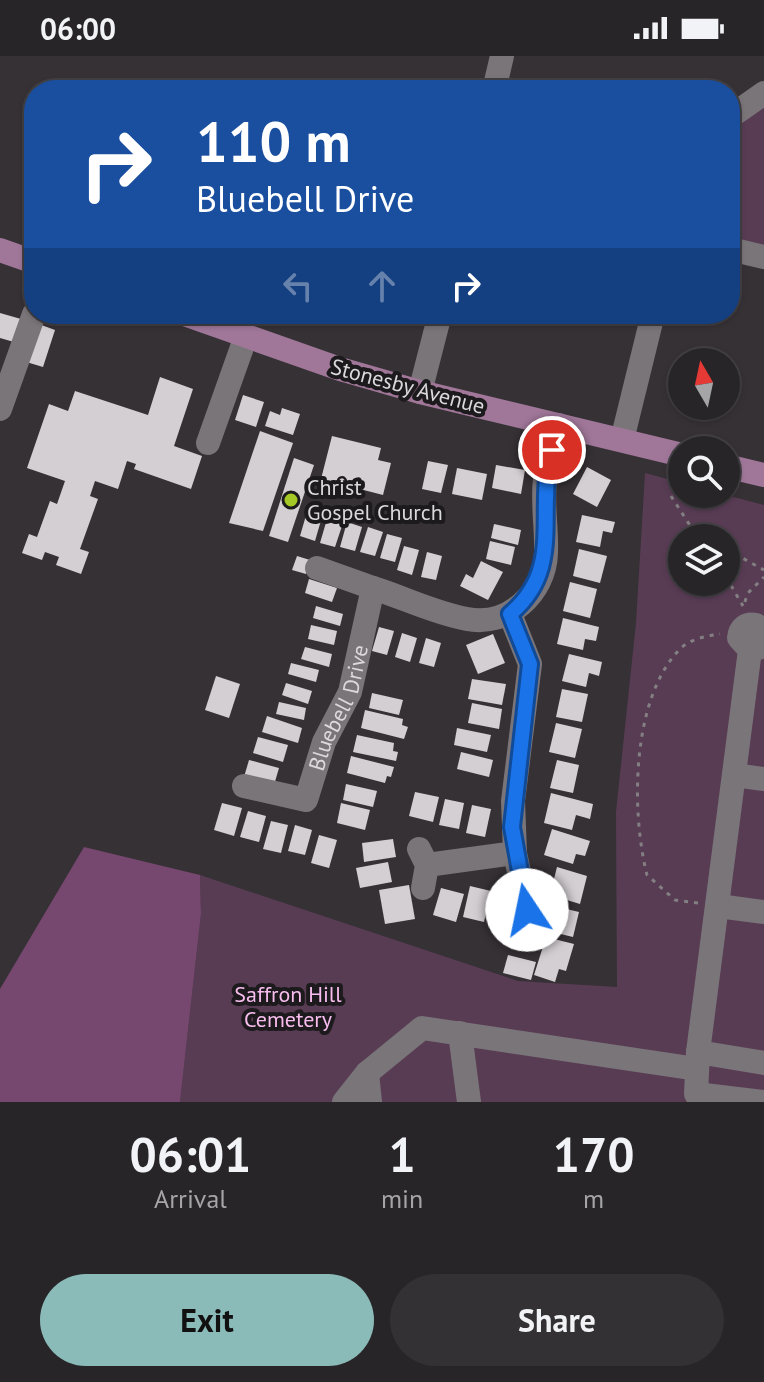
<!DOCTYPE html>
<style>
body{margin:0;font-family:"PT Sans",sans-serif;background:#343134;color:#f1f3f6;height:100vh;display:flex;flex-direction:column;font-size:30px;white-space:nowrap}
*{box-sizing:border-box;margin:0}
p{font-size:26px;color:#a5a5a8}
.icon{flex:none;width:44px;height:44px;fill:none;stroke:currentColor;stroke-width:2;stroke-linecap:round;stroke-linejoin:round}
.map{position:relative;height:1046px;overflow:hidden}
.details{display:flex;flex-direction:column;background:#282528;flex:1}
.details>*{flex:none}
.hud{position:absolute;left:24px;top:24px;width:716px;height:244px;border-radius:32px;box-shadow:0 2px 6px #0004,0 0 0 2px #444245;background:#1a4fa0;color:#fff;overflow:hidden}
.needle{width:52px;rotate:351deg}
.controls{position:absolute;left:668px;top:292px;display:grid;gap:16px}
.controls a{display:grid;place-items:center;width:72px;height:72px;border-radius:50%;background:#282528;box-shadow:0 2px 6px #0004,0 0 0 2px #444245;font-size:40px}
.pin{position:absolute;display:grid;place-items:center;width:68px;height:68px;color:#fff;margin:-34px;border:4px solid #fff;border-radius:50%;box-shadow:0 2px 8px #0007}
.me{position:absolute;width:88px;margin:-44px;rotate:349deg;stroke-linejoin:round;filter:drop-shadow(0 0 6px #0008)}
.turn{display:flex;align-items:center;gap:28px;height:168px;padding:0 40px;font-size:36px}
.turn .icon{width:104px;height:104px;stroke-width:2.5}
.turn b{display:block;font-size:56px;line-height:68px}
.lanes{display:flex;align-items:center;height:76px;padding:0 40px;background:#0003;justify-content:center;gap:40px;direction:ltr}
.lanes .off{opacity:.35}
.eta{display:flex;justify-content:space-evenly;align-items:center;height:136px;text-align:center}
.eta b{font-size:48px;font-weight:700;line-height:56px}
.action{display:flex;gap:16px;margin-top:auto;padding:16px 40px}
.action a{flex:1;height:92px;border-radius:48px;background:#8bbbb9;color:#111;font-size:32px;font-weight:700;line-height:92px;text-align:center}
.action a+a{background:#343134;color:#f1f3f6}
.status{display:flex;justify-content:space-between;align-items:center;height:56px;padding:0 40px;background:#282528;direction:ltr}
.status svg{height:22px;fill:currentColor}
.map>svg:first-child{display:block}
</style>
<div class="status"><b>06:00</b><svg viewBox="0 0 49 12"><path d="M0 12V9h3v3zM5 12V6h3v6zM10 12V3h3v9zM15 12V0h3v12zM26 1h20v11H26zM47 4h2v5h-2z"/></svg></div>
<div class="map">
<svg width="764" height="1046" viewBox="0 0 764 1046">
<rect width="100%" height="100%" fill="#363135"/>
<g fill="#583c54" fill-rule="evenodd">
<path d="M764,44V192L730,185V70Z"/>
<path d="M645,417L682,427V438H722L764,449V1046H180L201,858L200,819L518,925L617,931L616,756L636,567ZM682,482H726V526H682Z"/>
</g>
<path fill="#76476f" d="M84,791L200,819L201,858L180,1046H0V933Z"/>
<g fill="#d4cfd3">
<path d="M0,257L21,263L14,286L0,282Z"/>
<path d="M36,267L55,274L43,311L23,305Z"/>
<path d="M160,321L193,333L174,390L202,400L191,433L134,413L136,408L127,405L118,433L95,425L90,440L98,443L80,493L89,496L81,518L56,509L59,501L45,496L42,504L22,497L29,478L37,481L50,445L57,448L65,425L27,412L49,348L68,355L75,335L148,359Z"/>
<path d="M243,339L264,346L256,371L235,364Z"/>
<path d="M282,352L300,358L293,379L265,370L270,355L280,359Z"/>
<path d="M260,375L293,387L263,475L229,467Z"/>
<path d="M332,380L381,392L378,404L391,407L383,439L321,423Z"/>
<path d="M294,402L314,409L288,486L269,480Z"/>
<path d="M428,405L448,409L441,437L422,433Z"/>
<path d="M496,409L525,414L521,438L492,432Z"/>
<path d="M587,411L611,424L597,451L573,438Z"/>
<path d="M457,412L487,418L482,444L452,438Z"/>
<path d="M307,456L322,461L315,485L300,480Z"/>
<path d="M582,459L615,466L612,477L603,475L600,491L576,486Z"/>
<path d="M327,463L343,467L335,491L320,487Z"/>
<path d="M347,466L362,471L355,495L340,491Z"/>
<path d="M494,468L521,474L518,489L491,482Z"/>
<path d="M368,471L383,476L375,500L360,496Z"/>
<path d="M387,478L402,482L395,506L380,502Z"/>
<path d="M490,485L515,491L511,509L486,503Z"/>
<path d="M404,490L419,494L412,519L397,514Z"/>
<path d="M579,493L607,500L600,527L573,520Z"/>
<path d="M427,496L442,500L436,524L421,521Z"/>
<path d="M297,500L310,504L306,518L292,514Z"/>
<path d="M481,505L503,516L488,544L460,530L466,518L473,522Z"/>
<path d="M309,523L337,532L332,546L305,537Z"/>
<path d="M570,526L597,533L590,562L563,555Z"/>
<path d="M316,550L343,558L340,570L313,562Z"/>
<path d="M563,562L599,571L596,585L585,583L583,594L557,588Z"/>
<path d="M311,569L337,575L334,589L308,583Z"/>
<path d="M379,571L394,575L387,599L372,595Z"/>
<path d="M402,577L417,582L410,606L395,601Z"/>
<path d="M493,578L505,607L478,618L466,589Z"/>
<path d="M426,582L441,587L434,611L419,607Z"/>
<path d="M305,591L332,598L329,611L301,603Z"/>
<path d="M569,598L602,606L599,620L589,617L586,631L562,625Z"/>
<path d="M291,607L319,614L316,626L288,618Z"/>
<path d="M216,620L240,628L229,662L205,654Z"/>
<path d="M472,623L506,628L502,649L468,643Z"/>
<path d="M286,627L312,635L308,648L282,639Z"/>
<path d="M562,633L588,638L582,666L556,661Z"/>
<path d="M372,637L403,644L399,659L369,652Z"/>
<path d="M279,646L306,652L304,664L276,658Z"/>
<path d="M472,647L502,653L499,673L468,667Z"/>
<path d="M365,654L403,663L402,669L408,671L404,683L361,672Z"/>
<path d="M267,660L302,672L298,687L262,676Z"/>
<path d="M556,667L582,673L575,702L549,696Z"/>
<path d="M457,672L491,679L487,696L454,689Z"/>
<path d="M357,679L394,687L393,695L398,696L396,705L353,696Z"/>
<path d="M258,681L288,689L283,706L253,697Z"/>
<path d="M461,696L493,704L489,721L457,713Z"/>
<path d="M351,700L394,711L391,721L387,720L385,727L347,717Z"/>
<path d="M249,704L279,712L274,729L244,721Z"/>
<path d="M557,704L579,709L573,737L550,732Z"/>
<path d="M346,728L377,735L373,751L343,744Z"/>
<path d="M415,736L439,741L433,766L409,760Z"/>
<path d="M551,737L593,748L590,763L576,759L572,774L544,767Z"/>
<path d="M445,743L464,747L459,773L439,769Z"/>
<path d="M222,747L242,752L234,780L214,774Z"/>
<path d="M341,747L370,754L365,774L337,767Z"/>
<path d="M472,749L491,753L485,781L466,777Z"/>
<path d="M248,755L266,760L259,786L240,781Z"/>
<path d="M271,765L288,769L281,797L263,793Z"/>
<path d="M295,769L312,774L305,799L288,795Z"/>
<path d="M552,773L590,785L585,800L576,798L573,808L544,799Z"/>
<path d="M319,779L337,784L329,812L311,807Z"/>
<path d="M393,783L396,801L364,806L362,787Z"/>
<path d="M388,806L392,826L360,832L356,812Z"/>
<path d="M557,811L587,820L580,848L550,839Z"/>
<path d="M409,829L415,863L385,868L379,834Z"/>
<path d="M470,830L491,835L484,866L463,861Z"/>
<path d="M441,832L464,838L456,866L433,859Z"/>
<path d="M494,843L519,850L513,872L488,866Z"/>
<path d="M554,850L579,856L573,881L548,875Z"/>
<path d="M546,881L574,888L566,915L559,913L555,926L534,919Z"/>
<path d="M508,899L536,906L531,924L503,917Z"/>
</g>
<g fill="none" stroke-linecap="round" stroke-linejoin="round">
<g stroke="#837f82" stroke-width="3" stroke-dasharray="4 6" stroke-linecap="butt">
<path d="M671,440L691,471L705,482"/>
<path d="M726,493L764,514"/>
<path d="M726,521L743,550"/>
<path d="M745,546L747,538L764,521"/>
<path d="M698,847L675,844L647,819C631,756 631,643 680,593C690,583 706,580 720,578"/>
</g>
<g stroke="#7a7579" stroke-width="24">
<path d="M494,34L502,0"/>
<path d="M730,61L764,37"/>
<path d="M730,193L764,201"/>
<path d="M420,336L440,258"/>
<path d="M0,353L34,258"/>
<path d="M622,384L653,258"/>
<path d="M208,387L246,280"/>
<path d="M317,512L373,532"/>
<path d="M764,577L756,569C746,567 740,572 739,582L750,594L758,592L764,584"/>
<path d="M734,719L764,723"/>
<path id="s1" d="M244,730L306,744L324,686L350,636L373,532C405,542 434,557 467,563C507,571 545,538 546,497C547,472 542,448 545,423C547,405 554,386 559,369"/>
<path d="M419,793L427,809L423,832"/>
<path d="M515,797L527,854L522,874"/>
<path d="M427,809L515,797L513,745L530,608L510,558"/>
<path d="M718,850L764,856"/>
<path d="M460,977L469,1046"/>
<path d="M698,996L750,594"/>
<path d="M764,1007L698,996L696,1038L764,1046"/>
<path d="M367,1017L370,1046"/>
<path d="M344,1046L367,1017L422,972L697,1013"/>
</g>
<g stroke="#a07799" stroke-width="24">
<path d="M0,194L34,206"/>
<path d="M184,258L340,313L420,336L682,399"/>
<path d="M726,410L764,419"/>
</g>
</g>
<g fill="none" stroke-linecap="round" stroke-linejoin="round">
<g stroke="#114b97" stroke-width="20">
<path id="route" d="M527,854L512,771L530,608L510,558C565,512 535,456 552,394"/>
</g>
<use href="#route" stroke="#1a73e8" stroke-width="14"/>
</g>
<circle fill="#a4c825" stroke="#1c1a1c" stroke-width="3" cx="291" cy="444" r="8"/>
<g text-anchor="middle" stroke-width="8" stroke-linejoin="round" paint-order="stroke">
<g font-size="22" fill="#dcd9dc" stroke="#1c1a1c">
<text transform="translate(408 330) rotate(15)" y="8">Stonesby Avenue</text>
<text dy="8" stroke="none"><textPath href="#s1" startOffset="162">Bluebell Drive</textPath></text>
</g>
<g font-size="22" fill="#dcd9dc" stroke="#1c1a1c" text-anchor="start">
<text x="307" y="439">Christ<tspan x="307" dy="25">Gospel Church</tspan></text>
</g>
<g font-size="22" fill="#f8bdee" stroke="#1c1a1c">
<text x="288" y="946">Saffron Hill<tspan x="288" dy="25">Cemetery</tspan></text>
</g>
</g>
</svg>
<div class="controls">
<a><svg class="needle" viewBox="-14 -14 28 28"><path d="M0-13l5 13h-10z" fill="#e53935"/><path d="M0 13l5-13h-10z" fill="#a5a5a8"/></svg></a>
<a><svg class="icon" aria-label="search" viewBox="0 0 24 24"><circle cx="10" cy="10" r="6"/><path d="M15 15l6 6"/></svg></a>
<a><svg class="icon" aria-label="layers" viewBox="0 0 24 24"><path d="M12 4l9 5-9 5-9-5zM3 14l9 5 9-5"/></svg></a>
</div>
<div class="pin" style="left:552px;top:394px;background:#d93025"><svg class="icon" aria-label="arrive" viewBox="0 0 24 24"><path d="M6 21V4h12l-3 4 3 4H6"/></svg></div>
<svg class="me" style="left:527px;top:854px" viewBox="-20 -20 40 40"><circle r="19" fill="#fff"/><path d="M0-13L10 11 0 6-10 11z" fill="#1a73e8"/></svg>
<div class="hud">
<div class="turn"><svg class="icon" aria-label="right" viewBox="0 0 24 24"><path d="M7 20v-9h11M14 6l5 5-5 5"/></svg><div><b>110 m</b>Bluebell Drive</div></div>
<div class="lanes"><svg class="icon off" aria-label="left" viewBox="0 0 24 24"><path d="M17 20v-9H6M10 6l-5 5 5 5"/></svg><svg class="icon off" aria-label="ahead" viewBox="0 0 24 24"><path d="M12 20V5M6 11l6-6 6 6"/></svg><svg class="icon" aria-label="right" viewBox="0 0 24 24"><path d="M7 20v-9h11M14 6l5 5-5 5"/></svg></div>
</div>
</div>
<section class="details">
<div class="eta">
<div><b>06:01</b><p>Arrival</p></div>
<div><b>1</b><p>min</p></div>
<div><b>170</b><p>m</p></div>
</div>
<div class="action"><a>Exit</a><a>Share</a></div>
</section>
